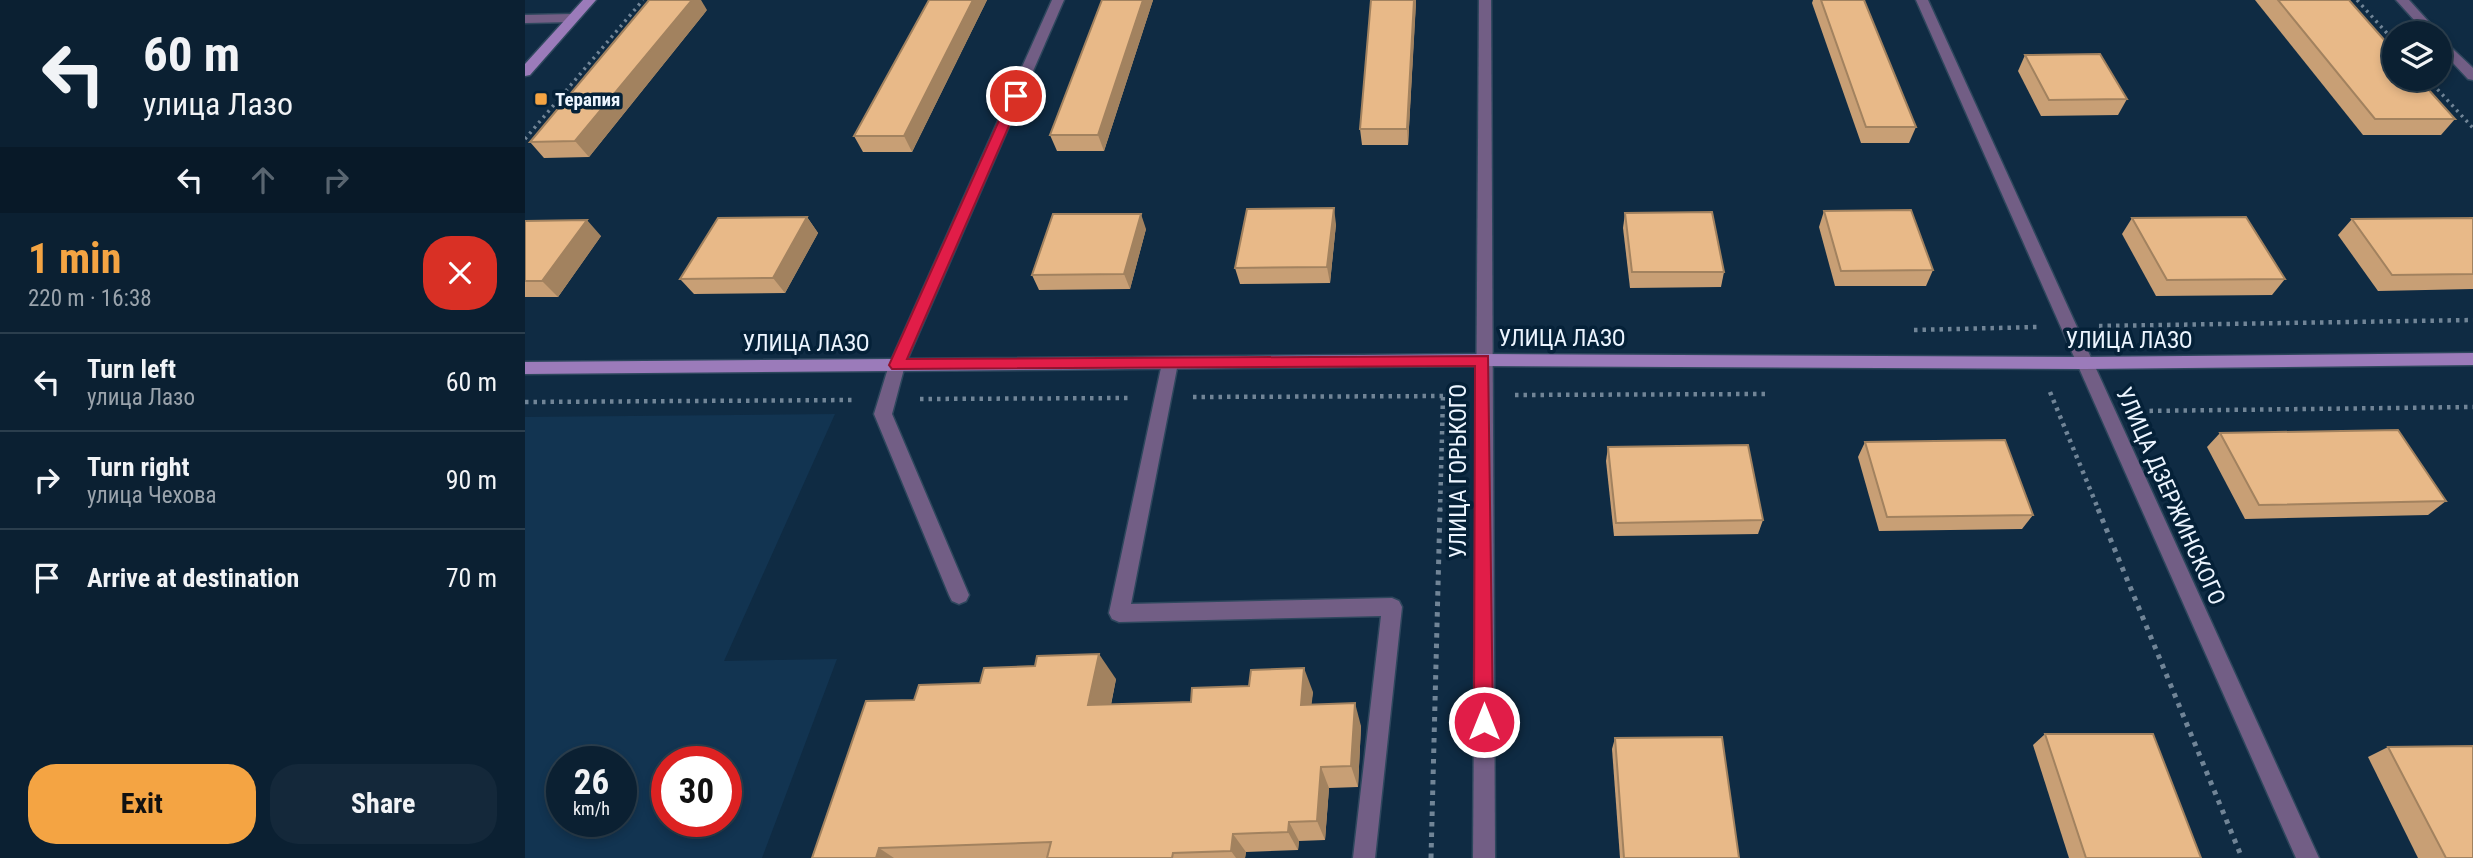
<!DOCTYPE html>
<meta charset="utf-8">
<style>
body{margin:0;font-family:"Roboto Condensed",sans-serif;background:#14283a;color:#f1f3f6;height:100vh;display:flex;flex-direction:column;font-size:26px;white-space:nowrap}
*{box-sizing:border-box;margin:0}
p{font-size:23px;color:#9aa3ac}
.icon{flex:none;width:38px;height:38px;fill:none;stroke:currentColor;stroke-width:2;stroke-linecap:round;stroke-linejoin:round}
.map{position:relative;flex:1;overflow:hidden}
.side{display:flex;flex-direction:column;background:#0b2032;width:525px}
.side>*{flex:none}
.hud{background:#0b2032;color:#f1f3f6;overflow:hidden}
.buttons{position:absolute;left:1857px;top:21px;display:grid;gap:14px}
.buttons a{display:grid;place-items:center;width:70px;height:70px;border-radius:50%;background:#0b2032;box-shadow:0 4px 10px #0003,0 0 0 2px #2b3e4d;font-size:35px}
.speed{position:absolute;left:21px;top:746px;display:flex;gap:14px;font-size:35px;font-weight:700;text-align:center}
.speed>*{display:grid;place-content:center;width:91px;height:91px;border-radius:50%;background:#0b2032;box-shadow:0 4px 10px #0003,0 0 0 2px #2b3e4d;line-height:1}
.speed small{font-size:18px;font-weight:400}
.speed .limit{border:10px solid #d22;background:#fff;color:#111}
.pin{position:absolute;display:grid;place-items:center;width:60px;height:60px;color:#fff;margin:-30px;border:4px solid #fff;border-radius:50%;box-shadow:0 2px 7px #0007}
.me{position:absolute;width:77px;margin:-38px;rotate:0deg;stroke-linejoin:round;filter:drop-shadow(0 0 5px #0008)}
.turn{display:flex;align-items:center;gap:24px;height:147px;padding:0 28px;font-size:32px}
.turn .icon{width:91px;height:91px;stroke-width:2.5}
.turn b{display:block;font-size:49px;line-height:60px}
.lanes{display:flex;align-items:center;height:66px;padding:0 28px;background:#0003;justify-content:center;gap:35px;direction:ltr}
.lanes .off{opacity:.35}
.round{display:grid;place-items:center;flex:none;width:74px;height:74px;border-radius:28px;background:#14283a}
.summary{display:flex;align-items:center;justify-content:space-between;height:119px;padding:0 28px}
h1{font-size:42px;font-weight:700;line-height:52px;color:#f4a443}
.action{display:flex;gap:14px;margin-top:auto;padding:14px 28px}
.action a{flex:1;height:80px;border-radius:28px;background:#f4a443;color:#111;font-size:28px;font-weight:700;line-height:80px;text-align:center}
.action a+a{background:#14283a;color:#f1f3f6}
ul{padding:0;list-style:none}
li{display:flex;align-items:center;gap:21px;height:98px;padding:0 28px;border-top:2px solid #2b3e4d}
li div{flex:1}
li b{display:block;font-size:26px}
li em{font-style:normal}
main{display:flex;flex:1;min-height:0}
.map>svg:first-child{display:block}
</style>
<main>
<section class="side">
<div class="hud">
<div class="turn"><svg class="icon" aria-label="left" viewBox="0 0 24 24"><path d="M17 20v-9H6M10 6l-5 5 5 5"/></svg><div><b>60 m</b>улица Лазо</div></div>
<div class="lanes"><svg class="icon" aria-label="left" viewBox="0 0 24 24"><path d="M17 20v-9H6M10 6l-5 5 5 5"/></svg><svg class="icon off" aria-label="ahead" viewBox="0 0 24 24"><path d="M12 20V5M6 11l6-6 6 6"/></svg><svg class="icon off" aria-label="right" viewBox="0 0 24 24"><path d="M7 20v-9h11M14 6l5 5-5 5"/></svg></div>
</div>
<div class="summary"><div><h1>1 min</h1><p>220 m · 16:38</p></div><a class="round" style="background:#d93025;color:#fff"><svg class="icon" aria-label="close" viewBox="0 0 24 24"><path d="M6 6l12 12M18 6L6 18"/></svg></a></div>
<ul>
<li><svg class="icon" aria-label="left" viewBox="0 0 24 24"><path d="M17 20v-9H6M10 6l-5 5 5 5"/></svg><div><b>Turn left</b><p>улица Лазо</p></div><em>60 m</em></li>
<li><svg class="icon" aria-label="right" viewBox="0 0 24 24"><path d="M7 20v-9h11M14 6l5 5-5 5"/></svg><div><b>Turn right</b><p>улица Чехова</p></div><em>90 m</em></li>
<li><svg class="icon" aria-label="arrive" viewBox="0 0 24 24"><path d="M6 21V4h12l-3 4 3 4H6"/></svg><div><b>Arrive at destination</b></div><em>70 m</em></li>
</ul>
<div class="action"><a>Exit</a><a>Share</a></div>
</section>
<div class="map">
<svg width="1948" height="858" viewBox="0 0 1948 858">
<rect width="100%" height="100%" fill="#0f2b43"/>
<path fill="#123451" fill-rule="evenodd" d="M310,414L199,661L312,659L237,858H0V417ZM37,761H96V821H37ZM142,761H201V821H142Z"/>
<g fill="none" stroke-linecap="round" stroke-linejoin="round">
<g stroke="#2e475d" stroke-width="3">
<g id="lane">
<path d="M645,357L653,363L606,604L867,598L874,601L877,607L850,858H828L856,616L594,622L587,619L584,613L637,363Z"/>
<path d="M372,359L380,365L367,414L444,595L441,601L434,604L427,601L424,595L349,414L364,365Z"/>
</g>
</g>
<g stroke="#2e475d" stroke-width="3">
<g id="street">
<path d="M527,0H539L380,365L372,371L366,370L364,365Z"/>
<path d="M954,0H966L970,858H948Z"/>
<path d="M1391,0H1403L1794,858H1771Z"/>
<path d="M1871,0H1884L1914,33H1901Z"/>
<path d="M0,15L48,14L54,18L48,22L0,23Z"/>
<path d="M1914,36L1948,68V80L1943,79L1914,48Z"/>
</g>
</g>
<g stroke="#2e475d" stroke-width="3">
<g id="secondary">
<path d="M58,0H71L5,75L0,76V64Z"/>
<path d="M1948,353V365L1559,369L958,366L0,374V362L958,354L1559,357Z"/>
</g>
</g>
<g stroke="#718597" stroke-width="3.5" stroke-dasharray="2.5 4.5" stroke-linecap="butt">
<path d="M1832,0L1869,41"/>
<path d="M1903,79L1948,128"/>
<path d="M0,139L118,0"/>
</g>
<g stroke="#718597" stroke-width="4.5" stroke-dasharray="3.5 5" stroke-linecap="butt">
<path d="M1574,326L1948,320"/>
<path d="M1389,330L1513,327"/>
<path d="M1525,392L1574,511"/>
<path d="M990,395L1240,394"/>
<path d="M668,397L929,396"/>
<path d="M395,399L607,398"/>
<path d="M0,402L330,400"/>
<path d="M1616,411L1948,407"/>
<path d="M915,511L918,396"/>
</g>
<g stroke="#718597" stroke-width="5" stroke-dasharray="4.5 6" stroke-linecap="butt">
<path d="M1573,509L1717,858"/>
<path d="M906,858L915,509"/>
</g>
<use href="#lane" fill="#725e85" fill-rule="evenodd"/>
<use href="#street" fill="#725e85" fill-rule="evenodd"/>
<use href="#secondary" fill="#9b7bba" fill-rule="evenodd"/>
</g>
<g fill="#c89f75">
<path d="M404,0H462L387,152H338L329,136Z"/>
<path d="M577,0H628L579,151H532L525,135Z"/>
<path d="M846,0H891L883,145H837L835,129Z"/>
<path d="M1288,0H1339L1391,127L1384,143H1336L1287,3Z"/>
<path d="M1730,0H1824L1930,119L1916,135H1838Z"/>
<path d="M182,10L64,157L19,158L5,142Z"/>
<path d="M1500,55L1602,99L1593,115L1516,116L1493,71Z"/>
<path d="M1299,211L1408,270L1401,286H1310L1294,227Z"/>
<path d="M1100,213L1199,272L1196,287L1105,288L1098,228Z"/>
<path d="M282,217L293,233L260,293L169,294L155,279Z"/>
<path d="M1607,218L1760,279L1747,295L1631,296L1597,234Z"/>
<path d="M1948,218V289L1853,291L1813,235L1827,219Z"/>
<path d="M0,221L76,236L33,297H0Z"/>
<path d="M811,224L805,283L715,284L710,268Z"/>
<path d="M621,229L605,289L514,290L507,275Z"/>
<path d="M1695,433L1921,501L1903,515L1720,519L1682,447Z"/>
<path d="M1340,442L1508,515L1497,529L1354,531L1333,457Z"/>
<path d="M1083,447L1238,520L1233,534L1089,536L1081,461Z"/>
<path d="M591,679L586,705L666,702L788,692L786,704L836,726L833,787L804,788L800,840L774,841L773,850L721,852L720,858H287Z"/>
<path d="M1520,734L1676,858H1544L1508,745Z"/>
<path d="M1090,738L1214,858H1095L1087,749Z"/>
<path d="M1863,747L1948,858H1893L1843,757Z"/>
</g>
<g fill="#a2825f">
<path d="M167,0H176L182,10L64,157L50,141Z"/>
<path d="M448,0H462L387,152L379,136Z"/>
<path d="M618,0H628L579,151L573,135Z"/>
<path d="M889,0H891V4L883,145L882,129Z"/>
<path d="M809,208L811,224L805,283L802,267Z"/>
<path d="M616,214L621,229L605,289L599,274Z"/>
<path d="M282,217L293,233L260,293L248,278Z"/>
<path d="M62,220L76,236L33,297L17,281Z"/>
<path d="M574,654L591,679L581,728L563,705Z"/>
<path d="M779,668L788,692L784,728L776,705Z"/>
<path d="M830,703L836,726L833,787L826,766Z"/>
<path d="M796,767L804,788L800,840L792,821Z"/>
<path d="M764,822L774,841L773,850L763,832Z"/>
<path d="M708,834L721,852L720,858H711L706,851Z"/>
<path d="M354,848L369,858H351Z"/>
</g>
<g fill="#e8b988" stroke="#a2825f" stroke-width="2">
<path d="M124,0H167L50,141L5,142Z"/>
<path d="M404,0H448L379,136H329Z"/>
<path d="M577,0H618L573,135H525Z"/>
<path d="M846,0H889L882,129H835Z"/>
<path d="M1296,0H1339L1391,127H1341Z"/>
<path d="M1753,0H1824L1869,51V79H1894L1930,119H1850Z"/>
<path d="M1575,54L1602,99L1524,100L1500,55Z"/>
<path d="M809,208L802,267L710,268L722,209Z"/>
<path d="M1386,210L1408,270L1316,271L1299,211Z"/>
<path d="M1187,212L1199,272H1107L1100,213Z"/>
<path d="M528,214H616L599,274L507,275Z"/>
<path d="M282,217L248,278L155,279L193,218Z"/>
<path d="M1721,217L1760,279L1642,280L1607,218Z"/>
<path d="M1948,218V274L1867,275L1827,219Z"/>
<path d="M62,220L17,281H0V221Z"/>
<path d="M1873,430L1921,501L1734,505L1695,433Z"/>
<path d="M1480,440L1508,515L1362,517L1340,442Z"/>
<path d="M1223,445L1238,520L1091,523L1083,447Z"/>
<path d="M574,654L563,705L666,702L667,688L724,686L726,670L779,668L776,705L830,703L826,766L796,767L792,821L764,822L763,832L708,834L706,851L648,853L647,858H522L526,842L354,848L351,858H287L341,701L389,700L394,685L455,683L459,668L510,666L512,656Z"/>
<path d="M1520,734H1628L1676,858H1561Z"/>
<path d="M1197,737L1214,858H1099L1090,738Z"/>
<path d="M1948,746V858H1921L1863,747Z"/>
</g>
<path fill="#e11d48" stroke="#92132f" stroke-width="2" d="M491,92L497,96L382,359L963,356L968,722L965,729L959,731L952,729L949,722L950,366L367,369L364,365L485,96Z"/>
<rect fill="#f4a443" stroke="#052138" stroke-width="2.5" x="9" y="92" width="14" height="14" rx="3.5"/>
<g text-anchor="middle" stroke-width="7" stroke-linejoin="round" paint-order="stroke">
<g font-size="19" font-weight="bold" fill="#ecf5ff" stroke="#052138" text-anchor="start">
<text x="30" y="106">Терапия</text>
</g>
<g font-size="23" fill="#ecf5ff" stroke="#052138">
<text x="1037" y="346">УЛИЦА ЛАЗО</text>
<text x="1604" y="348">УЛИЦА ЛАЗО</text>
<text x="281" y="351">УЛИЦА ЛАЗО</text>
<text transform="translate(933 471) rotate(-90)" y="8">УЛИЦА ГОРЬКОГО</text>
<text transform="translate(1646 496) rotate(66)" y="8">УЛИЦА ДЗЕРЖИНСКОГО</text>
</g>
</g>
</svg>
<div class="buttons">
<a><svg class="icon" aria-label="layers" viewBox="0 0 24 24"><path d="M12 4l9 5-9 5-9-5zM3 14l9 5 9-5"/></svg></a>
</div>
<div class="speed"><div>26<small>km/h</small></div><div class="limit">30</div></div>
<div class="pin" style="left:491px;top:96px;background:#d93025"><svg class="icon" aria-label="arrive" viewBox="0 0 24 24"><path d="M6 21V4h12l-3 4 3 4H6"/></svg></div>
<svg class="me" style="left:959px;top:722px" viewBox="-20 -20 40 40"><circle r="17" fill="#e11d48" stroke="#fff" stroke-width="3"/><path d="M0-11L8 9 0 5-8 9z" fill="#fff"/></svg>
</div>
</main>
